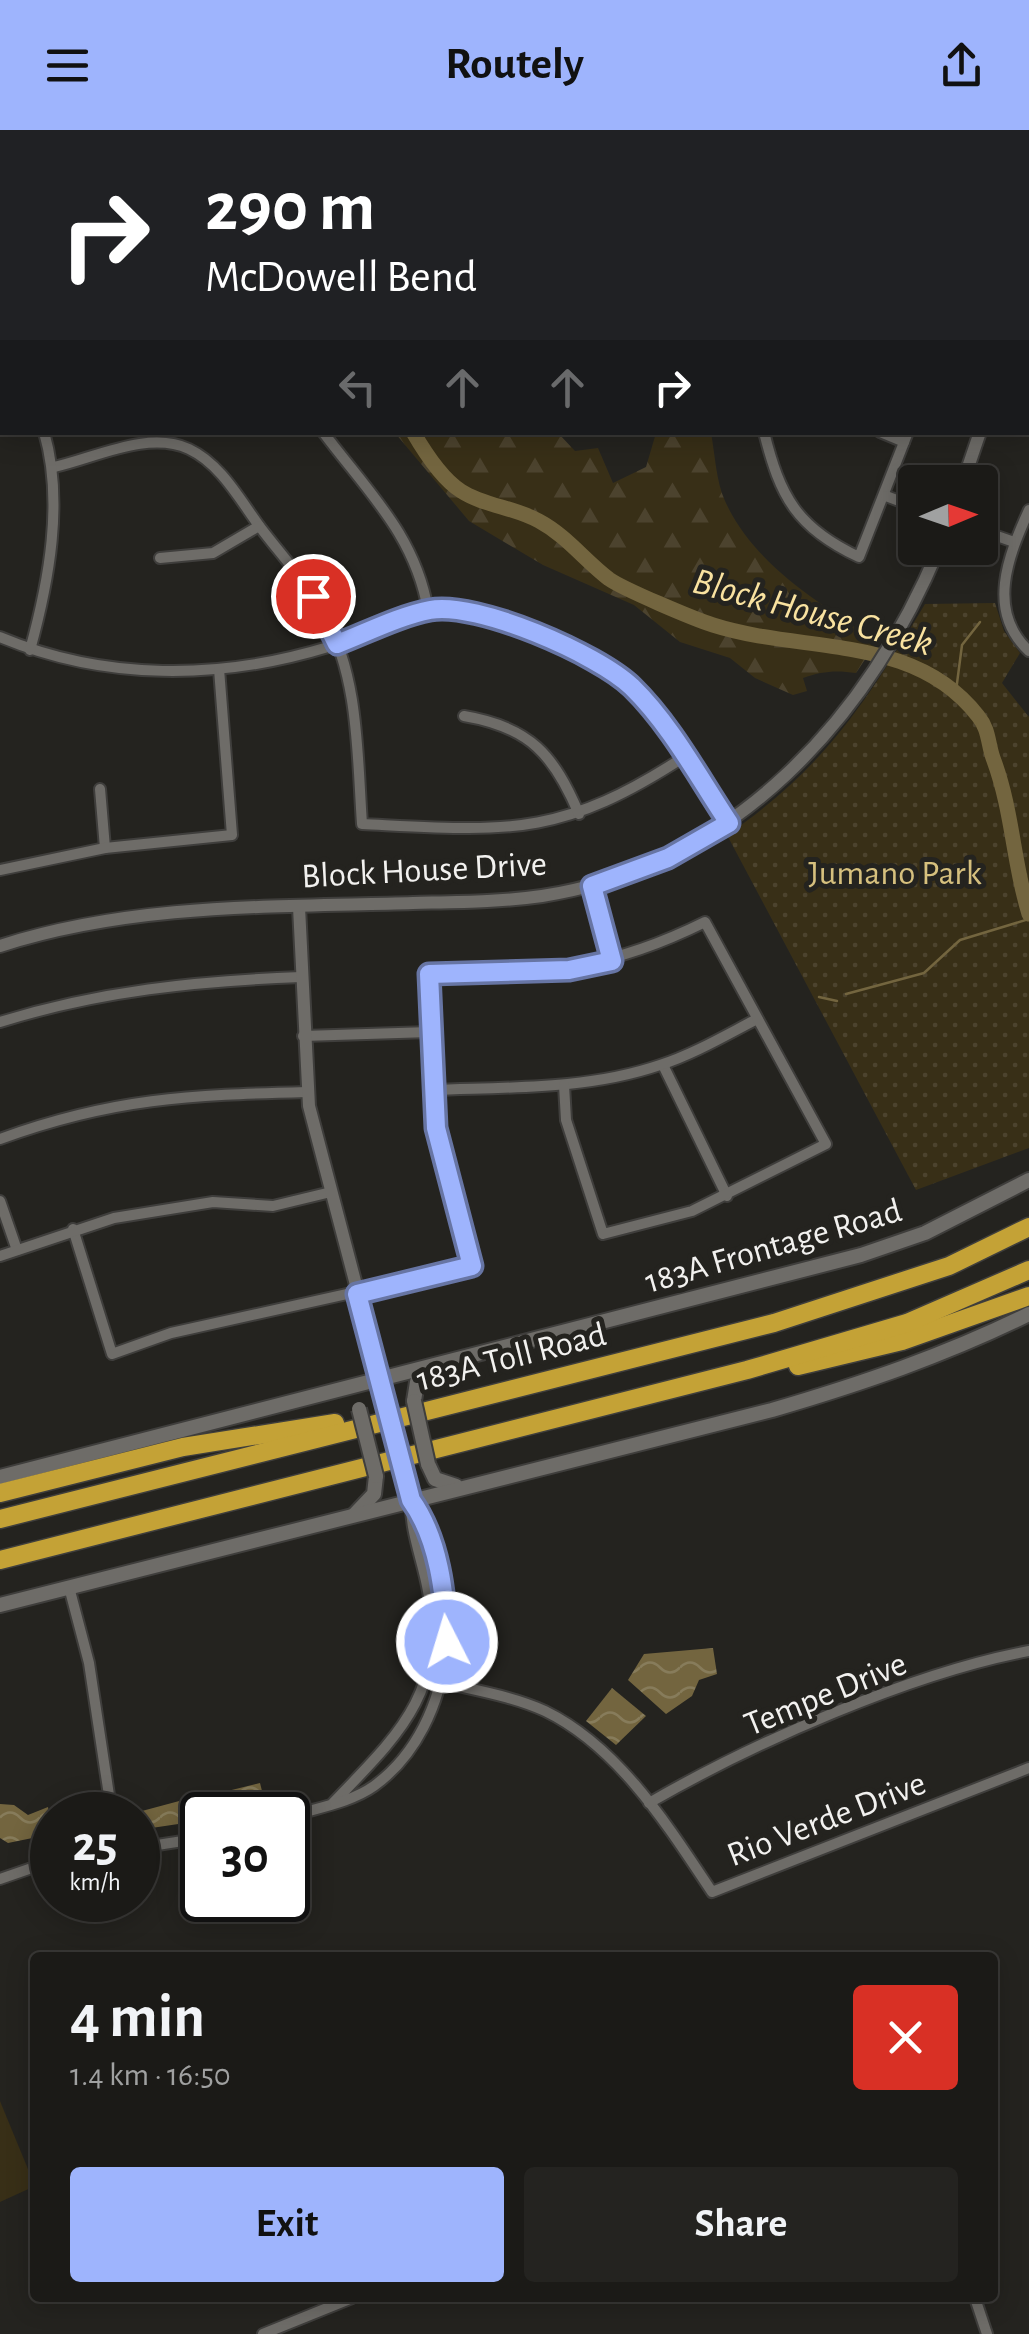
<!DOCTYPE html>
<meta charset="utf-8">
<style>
body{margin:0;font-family:"Alegreya Sans",sans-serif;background:#242320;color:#f1f3f6;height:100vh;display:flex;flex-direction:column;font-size:38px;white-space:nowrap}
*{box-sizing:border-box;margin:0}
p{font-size:32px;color:#a0a1a1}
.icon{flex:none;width:55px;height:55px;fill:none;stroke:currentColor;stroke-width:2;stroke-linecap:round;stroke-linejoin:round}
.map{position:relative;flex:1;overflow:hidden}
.panel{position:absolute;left:30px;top:1822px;width:968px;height:350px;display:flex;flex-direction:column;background:#1b1a17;border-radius:10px;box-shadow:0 5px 25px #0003,0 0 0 2px #393836}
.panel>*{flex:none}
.top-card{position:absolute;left:0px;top:0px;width:1030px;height:305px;box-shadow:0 5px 25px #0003,0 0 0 2px #393836;background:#202124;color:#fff;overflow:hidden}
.needle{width:65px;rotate:88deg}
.buttons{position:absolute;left:898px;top:335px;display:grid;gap:20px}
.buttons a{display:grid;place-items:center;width:100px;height:100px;border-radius:10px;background:#1b1a17;box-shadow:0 5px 25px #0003,0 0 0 2px #393836;font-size:50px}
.speed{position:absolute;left:30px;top:1662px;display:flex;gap:20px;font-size:50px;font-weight:700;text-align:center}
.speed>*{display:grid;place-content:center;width:130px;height:130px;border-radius:50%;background:#1b1a17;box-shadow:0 5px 25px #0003,0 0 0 2px #393836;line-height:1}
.speed small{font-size:25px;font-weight:400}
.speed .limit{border:5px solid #111;border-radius:15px;background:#fff;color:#111}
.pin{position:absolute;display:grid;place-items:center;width:85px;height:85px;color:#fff;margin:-42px;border:5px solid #fff;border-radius:50%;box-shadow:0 2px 10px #0007}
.me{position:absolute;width:110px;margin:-55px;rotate:355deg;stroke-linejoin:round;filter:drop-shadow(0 0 8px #0008)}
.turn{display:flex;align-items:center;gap:35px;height:210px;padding:0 40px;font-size:45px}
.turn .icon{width:130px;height:130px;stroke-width:2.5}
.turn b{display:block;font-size:70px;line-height:85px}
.lanes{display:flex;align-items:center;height:95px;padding:0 40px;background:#0003;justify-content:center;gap:50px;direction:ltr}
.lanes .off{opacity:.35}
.round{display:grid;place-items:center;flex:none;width:105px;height:105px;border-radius:10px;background:#242320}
.overview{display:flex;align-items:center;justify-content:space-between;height:170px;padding:0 40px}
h1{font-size:60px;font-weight:700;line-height:75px}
.action{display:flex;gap:20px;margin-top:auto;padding:20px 40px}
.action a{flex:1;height:115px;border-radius:10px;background:#9eb4fd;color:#111;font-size:40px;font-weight:700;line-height:115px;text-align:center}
.action a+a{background:#242320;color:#f1f3f6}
header{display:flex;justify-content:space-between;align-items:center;height:130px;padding:0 40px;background:#9eb4fd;color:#111;font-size:45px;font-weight:700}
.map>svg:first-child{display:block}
</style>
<header><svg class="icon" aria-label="menu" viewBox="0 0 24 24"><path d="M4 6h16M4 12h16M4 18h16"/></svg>Routely<svg class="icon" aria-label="share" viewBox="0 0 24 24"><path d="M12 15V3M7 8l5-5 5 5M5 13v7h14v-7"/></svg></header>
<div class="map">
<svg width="1029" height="2204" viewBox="0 0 1029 2204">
<defs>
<pattern id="forest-firs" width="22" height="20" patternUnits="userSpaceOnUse" patternTransform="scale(2.5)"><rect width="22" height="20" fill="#382f17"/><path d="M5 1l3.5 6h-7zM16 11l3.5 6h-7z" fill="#4c432e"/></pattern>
<pattern id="park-dots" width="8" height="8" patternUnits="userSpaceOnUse" patternTransform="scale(2.5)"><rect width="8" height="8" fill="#382f17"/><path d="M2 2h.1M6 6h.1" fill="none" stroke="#4c432e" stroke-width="1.8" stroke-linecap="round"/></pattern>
<pattern id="water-waves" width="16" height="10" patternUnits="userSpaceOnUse" patternTransform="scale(2.5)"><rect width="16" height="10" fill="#73653f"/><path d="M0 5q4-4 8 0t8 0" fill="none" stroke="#877c5b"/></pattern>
</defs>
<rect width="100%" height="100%" fill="#24231f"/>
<path fill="#382f17" d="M0,1971L35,2056L0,2072Z"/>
<path fill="url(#forest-firs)" d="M395,303H558L575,321L598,318L613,353L646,337L656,303H711C715,324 716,351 725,371C754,435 821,475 878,510L856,543C837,540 821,541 803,548L807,561L793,565L755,548L730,528L680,512L634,475L543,435L469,391Z"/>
<path fill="url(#park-dots)" d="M995,473L1004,501L1020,523L1002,553L1029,587V1018L916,1060L727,705C825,637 865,574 925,474Z"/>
<g fill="url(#water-waves)">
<path d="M713,1518L717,1544L699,1550L692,1566L666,1584L628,1550L644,1524Z"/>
<path d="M612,1558L646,1586L616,1615L586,1591Z"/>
<path d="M260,1653L265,1673L196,1690L191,1670Z"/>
<path d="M183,1670L185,1693L138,1700V1685H127Z"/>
<path d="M0,1674L14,1675L28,1685L48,1677L52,1704L8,1713L0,1708Z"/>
</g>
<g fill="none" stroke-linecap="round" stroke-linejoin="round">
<g stroke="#73653f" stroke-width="2.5">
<path d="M78,0L79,2"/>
<path d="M385,2L386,0"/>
<path d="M956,561L962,515L980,492"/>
<path d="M1025,760L1029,756"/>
<path d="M846,864L924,843L960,810L1029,789"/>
<path d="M819,867L837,871"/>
</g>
<g stroke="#73653f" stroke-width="15">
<path d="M0,172H2"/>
<path d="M413,302C424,321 442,349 461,361C484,376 514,377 539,391C567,406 584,430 609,449C623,459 694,489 713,495C804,524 914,503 978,586C989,599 988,614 993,628C1013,681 1013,733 1029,784"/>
</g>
<g stroke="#3f3e3c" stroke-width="14">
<g id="minor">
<path d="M273,0L276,2"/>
<path d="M479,0H530"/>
<path d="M764,0L767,2"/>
<path d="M1005,0L1007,2"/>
<path d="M10,2V0"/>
<path d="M299,2L301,0"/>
<path d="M463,2V0"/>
<path d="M697,2L698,0"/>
<path d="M1028,12L1029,10"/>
<path d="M1028,29L1029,31"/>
<path d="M0,42L2,43"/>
<path d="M0,61L2,57"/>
<path d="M1028,214L1029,215"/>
<path d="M323,302C368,362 415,405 428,480"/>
<path d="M764,302C780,367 797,398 859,427L908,302"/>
<path d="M880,302L904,312"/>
<path d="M54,337C95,328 148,300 189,319C221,334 240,370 260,397C282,426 307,453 324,484C359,548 357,622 362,694C506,701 558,709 684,627"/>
<path d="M886,366L915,377"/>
<path d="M1029,380C1008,426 986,481 1029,521"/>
<path d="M980,400L1014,412"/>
<path d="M160,428L213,423L259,396"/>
<path d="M0,507C105,551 220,550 328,517C369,504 409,480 452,478C492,476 602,528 632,557C671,595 698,648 729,693"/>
<path d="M30,520C49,451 64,371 44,302"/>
<path d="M464,586C530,597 554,625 579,684"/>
<path d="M100,659L105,718"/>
<path d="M0,740L105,718L232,705L219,539"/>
<path d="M592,756L612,831"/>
<path d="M0,892C99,861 197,851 301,847"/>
<path d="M303,906L430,902"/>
<path d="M663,935L727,1066"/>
<path d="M432,960C508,957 587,960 660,935C694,924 726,905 757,889"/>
<path d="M0,1009C112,968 190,965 307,962"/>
<path d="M0,1071L17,1120"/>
<path d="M73,1099L112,1224L171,1203L473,1136L436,998L429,844C543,841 600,844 705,792L826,1014L692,1081L603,1104L566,990L564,955"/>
<path d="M0,1126L114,1088L213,1072L273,1076L331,1062"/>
<path d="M69,1457L89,1533L112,1685"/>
<path d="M426,1548C465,1559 508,1564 545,1581C619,1617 668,1696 712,1762L1029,1638"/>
<path d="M333,1673C397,1606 447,1563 428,1461C423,1431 410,1402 411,1371"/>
<path d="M649,1673C753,1613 911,1543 1029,1521"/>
<path d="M288,1687C316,1678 350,1673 374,1656C458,1595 470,1452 411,1370"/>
<path d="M138,1718L202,1708"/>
<path d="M0,1749L52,1731"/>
<path d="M975,2168L987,2204"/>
<path d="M263,2204L352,2168"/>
</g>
</g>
<g stroke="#3f3e3c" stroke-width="16">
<g id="tertiary">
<path d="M894,0L898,2"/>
<path d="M963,352L980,302"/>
<path d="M299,777L309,976L387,1273"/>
<path d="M0,816C133,773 275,777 413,773C456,772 500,772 542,766C734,736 867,590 939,418"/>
<path d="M404,1341L411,1370"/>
</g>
</g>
<g stroke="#3f3e3c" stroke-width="18">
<g id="secondary">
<path d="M414,1271L417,1252L428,1239"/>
<path d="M428,1334L435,1349L456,1356"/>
<path d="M0,1347L861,1125L925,1103L1029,1050"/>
<path d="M355,1384L374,1364L376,1346"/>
<path d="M0,1475L772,1280C861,1254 946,1225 1029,1184"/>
</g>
</g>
<g stroke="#3f3e3c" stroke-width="21">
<g id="motorway">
<path d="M798,1236L902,1211L1029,1166"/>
<path d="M0,1363L183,1317L335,1293"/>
<path d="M0,1389L774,1193L949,1136L1029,1097"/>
<path d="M0,1430L747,1240L907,1193L1029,1140"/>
</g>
</g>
<use href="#minor" stroke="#6e6c68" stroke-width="10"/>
<use href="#tertiary" stroke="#6e6c68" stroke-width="12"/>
<use href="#secondary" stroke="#6e6c68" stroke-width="14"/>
<use href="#motorway" stroke="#c4a236" stroke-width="18"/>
<g stroke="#3f3e3c" stroke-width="16" stroke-linecap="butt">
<path id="tertiary-bridge" d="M387,1273L404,1341"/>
</g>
<g stroke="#3f3e3c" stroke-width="18" stroke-linecap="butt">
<g id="secondary-bridge">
<path d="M414,1271L428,1334"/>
<path d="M359,1279L376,1346"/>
</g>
</g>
<use href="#tertiary-bridge" stroke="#6e6c68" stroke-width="12"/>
<use href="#secondary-bridge" stroke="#6e6c68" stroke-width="14"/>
</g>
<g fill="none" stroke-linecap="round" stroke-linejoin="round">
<g stroke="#6775a4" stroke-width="25">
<path id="route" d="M313,466L337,514C366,503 399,486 430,480C476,471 598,524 632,557C671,595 699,648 729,693L668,728L592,756L612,831L569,840L429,844L436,998L472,1136L357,1164L411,1370C439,1409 445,1464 447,1512"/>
</g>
<use href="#route" stroke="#9eb4fd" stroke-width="18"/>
</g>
<g text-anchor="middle" stroke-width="10" stroke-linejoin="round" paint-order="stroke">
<g font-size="35" fill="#f2f1ef" stroke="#24231f">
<text transform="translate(424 739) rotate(-3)" y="12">Block House Drive</text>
<text transform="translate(773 1115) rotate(-16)" y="12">183A Frontage Road</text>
<text transform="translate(511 1226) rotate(-14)" y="12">183A Toll Road</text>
<text transform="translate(825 1563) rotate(-22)" y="12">Tempe Drive</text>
<text transform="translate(826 1688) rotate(-21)" y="12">Rio Verde Drive</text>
</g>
<g font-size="35" fill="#d6c07e" stroke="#24231f">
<text x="895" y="754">Jumano Park</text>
</g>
<g font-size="38" font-style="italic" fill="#f9e2a0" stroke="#24231f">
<text transform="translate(813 481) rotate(15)" y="13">Block House Creek</text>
</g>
</g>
</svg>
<div class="buttons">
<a><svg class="needle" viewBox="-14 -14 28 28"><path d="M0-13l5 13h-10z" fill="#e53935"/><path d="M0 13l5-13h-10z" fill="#a0a1a1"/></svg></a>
</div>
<div class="speed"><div>25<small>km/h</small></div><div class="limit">30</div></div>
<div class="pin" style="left:313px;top:466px;background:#d93025"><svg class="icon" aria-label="arrive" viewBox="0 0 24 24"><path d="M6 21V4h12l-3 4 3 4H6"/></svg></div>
<svg class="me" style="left:447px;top:1512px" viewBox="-20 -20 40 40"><circle r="17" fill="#9eb4fd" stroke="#fff" stroke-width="3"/><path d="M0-11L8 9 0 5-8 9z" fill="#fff"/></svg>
<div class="top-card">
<div class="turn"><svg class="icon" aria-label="right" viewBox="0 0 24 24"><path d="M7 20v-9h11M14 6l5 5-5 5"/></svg><div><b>290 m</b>McDowell Bend</div></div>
<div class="lanes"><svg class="icon off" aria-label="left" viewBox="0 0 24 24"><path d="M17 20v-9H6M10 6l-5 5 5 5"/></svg><svg class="icon off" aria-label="ahead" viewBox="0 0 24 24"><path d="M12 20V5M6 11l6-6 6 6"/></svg><svg class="icon off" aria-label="ahead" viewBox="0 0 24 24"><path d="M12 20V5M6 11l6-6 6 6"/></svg><svg class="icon" aria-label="right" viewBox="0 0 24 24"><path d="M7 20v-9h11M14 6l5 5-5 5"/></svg></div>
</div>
<section class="panel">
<div class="overview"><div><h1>4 min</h1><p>1.4 km · 16:50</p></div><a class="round" style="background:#d93025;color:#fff"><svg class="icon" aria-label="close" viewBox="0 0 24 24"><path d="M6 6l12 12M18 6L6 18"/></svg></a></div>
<div class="action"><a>Exit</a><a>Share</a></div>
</section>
</div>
